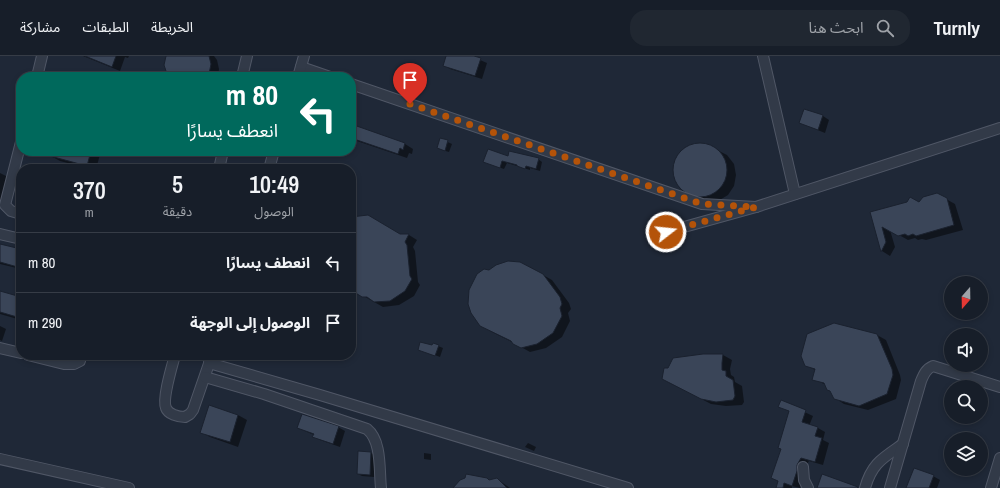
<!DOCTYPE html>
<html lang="ar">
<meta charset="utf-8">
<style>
body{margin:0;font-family:"Archivo Narrow","Noto Sans Arabic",sans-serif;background:#202731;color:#f1f3f6;direction:rtl;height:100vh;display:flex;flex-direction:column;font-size:15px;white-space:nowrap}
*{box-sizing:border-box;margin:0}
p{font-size:13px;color:#9ea2a8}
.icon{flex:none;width:22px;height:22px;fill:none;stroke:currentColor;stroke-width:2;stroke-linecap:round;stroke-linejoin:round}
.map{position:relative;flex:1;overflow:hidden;direction:ltr}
.drawer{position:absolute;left:16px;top:108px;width:340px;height:196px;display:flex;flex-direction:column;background:#171e29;border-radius:16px;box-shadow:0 2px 6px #0003,0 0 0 1px #363c46;direction:rtl}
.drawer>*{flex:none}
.guide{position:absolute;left:16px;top:16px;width:340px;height:84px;border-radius:16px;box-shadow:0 2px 6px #0003,0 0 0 1px #363c46;direction:rtl;background:#00695c;color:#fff;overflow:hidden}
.needle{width:26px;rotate:200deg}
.controls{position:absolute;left:944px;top:220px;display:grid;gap:8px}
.controls a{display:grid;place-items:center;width:44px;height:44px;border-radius:50%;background:#171e29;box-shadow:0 2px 6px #0003,0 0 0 1px #363c46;font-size:20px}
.pin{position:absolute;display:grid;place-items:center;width:34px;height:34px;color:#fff;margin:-41px -17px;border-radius:50% 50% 50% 0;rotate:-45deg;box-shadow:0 0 4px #0007}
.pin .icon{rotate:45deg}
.me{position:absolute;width:44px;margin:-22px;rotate:74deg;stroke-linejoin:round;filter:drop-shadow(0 0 3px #0008)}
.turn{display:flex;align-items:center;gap:14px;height:84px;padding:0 12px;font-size:18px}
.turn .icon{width:52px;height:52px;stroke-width:2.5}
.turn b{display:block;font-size:28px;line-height:34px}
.eta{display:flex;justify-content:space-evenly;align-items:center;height:68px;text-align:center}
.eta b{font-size:24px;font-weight:600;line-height:28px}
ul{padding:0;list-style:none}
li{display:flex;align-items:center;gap:12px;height:60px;padding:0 12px;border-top:1px solid #363c46}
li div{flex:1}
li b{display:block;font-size:15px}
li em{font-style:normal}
header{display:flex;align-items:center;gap:24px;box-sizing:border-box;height:56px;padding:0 20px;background:#171e29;border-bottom:1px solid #363c46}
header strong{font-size:19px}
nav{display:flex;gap:22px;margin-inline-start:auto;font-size:14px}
.search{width:280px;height:36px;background:#202731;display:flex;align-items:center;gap:10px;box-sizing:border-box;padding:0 14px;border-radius:16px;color:#9ea2a8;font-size:15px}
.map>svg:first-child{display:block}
</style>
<header>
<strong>Turnly</strong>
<div class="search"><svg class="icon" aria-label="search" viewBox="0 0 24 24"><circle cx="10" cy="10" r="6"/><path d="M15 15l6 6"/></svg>ابحث هنا</div>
<nav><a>الخريطة</a><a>الطبقات</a><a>مشاركة</a></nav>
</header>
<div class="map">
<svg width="1000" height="432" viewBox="0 0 1000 432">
<rect width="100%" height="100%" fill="#1f2837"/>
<g fill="#0007">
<path d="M83,0H129L128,2L125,1L120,15Z"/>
<path d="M167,0H214L217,4L219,13L218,21H169Z"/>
<path d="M447,0H471L487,7L482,23L450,13L444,9Z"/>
<path d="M804,54L823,60L829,64L825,77L800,67Z"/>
<path d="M351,69L405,88L413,93L412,98L409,97L407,102L351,83Z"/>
<path d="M441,83L452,88L449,96L442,94Z"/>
<path d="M696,88L707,89L727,99L734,108L736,119L734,130L728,139L718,145L713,146L690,138L681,133L676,126L673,115L675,104L681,95L691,89Z"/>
<path d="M52,95H101L96,113H90L60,105L51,100Z"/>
<path d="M508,102L538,103L542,106L540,115L530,112V114L507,107L504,113L489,108Z"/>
<path d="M0,117L8,121L3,145L0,144Z"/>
<path d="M937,138L955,148L963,174L926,184L922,183L918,184L915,182L908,184L890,174L895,191L890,200L882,195L871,157L920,148Z"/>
<path d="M351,162L400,179H409L417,184L413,191L415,195L418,226L420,229L414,240L399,249L383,251L351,233Z"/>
<path d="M0,189L21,194V213L0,208Z"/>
<path d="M543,219L552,224L569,247L571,253L568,257L570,265L562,281L546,292L530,296L512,286L490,275Z"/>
<path d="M0,236L21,242V264L0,258Z"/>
<path d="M0,270L6,273L2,285L0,284Z"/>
<path d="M877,279L886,284L900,319L901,324L896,343L868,354L844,348L835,342L832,336L826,329L814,323L815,314L806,309Z"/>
<path d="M438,290L443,292L440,301L419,293Z"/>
<path d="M703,299H723L732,304L730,313L731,319L734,321L735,326L742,330L744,346L742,349L726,350L711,348L663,323L669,313Z"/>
<path d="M781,345L813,360L809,370L818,372L825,376L823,384L829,387L823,409L809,405L804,413V420L800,432L792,430V432H777L779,426L772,422L782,393L790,356L779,350Z"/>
<path d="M209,350L238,359L247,364L238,391L210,381L201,376Z"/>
<path d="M338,371L345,375L340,391L320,384L314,381V379L298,372Z"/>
<path d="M528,387L536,391L534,395L525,391Z"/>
<path d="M371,397L375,399L374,421L362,420L358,418Z"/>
<path d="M424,397L431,398V404L424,403Z"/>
<path d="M933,420L940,424L937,432H907Z"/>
<path d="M497,423L510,432H454L490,425Z"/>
</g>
<g fill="#3a4558" stroke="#1a212e">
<path d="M85,0H116L112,11Z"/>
<path d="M166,0H209L211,8L209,18L207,21H168L164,9Z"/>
<path d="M446,0H474L481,2L475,20L443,10Z"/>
<path d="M804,53L823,59L818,74L799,67Z"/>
<path d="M351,68L405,87L403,94L400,92L398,98L351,82Z"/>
<path d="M440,82L448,84L445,95L437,92Z"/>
<circle cx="700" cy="114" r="27"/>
<path d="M488,93L508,100L509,95L539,102L536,113L526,110L525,113L517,110V109L502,105L500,112L483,106Z"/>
<path d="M51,95H91L87,110L50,100Z"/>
<path d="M937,137L947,142L954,169L916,180L913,178L908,180L905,178L898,180L882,171L886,186L881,196L870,156L907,146L910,141L919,146L923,141Z"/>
<path d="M368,159L400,178H409L405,186L407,189L410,220L412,223L405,235L390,245L374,246L367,241H362L351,234V161Z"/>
<path d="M0,188L21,193V212L0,206Z"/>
<path d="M508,205L520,206L543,218L560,241L562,248L560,252L562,260L553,277L537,288L521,292L513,288L511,285L480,270L471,257L468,248L469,234L477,218L484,213L489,214L496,209Z"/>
<path d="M0,235L21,241V249L17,261L0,256Z"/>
<path d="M834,267L877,278L892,313L893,319L887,338L859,350L834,343L830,335L827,334L824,327L812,324L815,313L805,310L801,300L807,278Z"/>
<path d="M420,286L432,289L433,287L439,289L435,300L418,294Z"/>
<path d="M703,298H723L722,307V314L726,315V320L733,324L735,340L733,344L716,346L701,343L662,323L664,312H668L673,302Z"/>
<path d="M781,344L806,354L802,366L818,371L815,380L822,382L815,406L801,402L797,409V415L792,430L784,427L783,432H776L778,425L771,422L781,393L778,392L789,355L778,351Z"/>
<path d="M209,349L238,359L230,386L200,377Z"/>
<path d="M302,358L339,370L333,388L312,381L314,378L297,372Z"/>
<path d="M358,395L371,396L370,419L357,418Z"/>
<path d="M914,412L934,419L929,432H906Z"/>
<path d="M466,418L487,422L489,424L497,422L507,432H453L460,424L465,422Z"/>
<path d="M822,418L858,431L857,432H817Z"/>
</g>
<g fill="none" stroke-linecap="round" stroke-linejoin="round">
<g stroke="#505766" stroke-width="12">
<g id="minor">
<path d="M763,0L795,138"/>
<path d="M301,11L330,21"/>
<path d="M37,21L42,0"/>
<path d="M242,21L247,0"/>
<path d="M298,21L304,0"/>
<path d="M351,28L702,148L756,151"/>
<path d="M21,86L5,149L11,155L21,158"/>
<path d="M219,113L223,95"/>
<path d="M269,113L274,95"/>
<path d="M666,176L756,151L1000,72"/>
<path d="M0,178L21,183"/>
<path d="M0,292L21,297"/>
<path d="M28,299L64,308H74L80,305L81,299"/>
<path d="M175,299C172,310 162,343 166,352C168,358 178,361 185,361L190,358L193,354L212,299"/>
<path d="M209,307L320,339L628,432"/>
<path d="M205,321L264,338L367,373C382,385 379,414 381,432"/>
<path d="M0,403L129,432"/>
<path d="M803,411L804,424L808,432"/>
<path d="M865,432C872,407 883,402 903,388"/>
<path d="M890,432L921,325C924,318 926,313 933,310L1000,331"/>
<path d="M991,432L1000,402"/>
</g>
</g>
<use href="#minor" stroke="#323a48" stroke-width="10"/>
</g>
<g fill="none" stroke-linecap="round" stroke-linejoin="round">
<path stroke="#b45309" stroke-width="7" stroke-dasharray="0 12.6" d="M410,48L702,148L756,151L666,176"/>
</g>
</svg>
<div class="controls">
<a><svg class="needle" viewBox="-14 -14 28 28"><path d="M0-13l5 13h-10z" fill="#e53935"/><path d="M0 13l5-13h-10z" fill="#9ea2a8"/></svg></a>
<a><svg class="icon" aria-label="sound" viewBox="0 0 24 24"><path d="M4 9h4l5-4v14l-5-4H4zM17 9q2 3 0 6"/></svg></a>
<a><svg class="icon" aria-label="search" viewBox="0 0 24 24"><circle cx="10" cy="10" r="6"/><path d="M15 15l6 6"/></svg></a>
<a><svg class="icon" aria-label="layers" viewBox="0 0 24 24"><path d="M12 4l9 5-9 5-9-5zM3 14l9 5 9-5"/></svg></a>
</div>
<div class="pin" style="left:410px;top:48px;background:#d93025"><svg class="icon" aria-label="arrive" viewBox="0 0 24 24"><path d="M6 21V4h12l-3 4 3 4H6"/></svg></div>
<svg class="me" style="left:666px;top:176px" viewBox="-20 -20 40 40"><circle r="17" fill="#b45309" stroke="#fff" stroke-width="3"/><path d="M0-11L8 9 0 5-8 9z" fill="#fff"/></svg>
<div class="guide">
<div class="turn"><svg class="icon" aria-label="left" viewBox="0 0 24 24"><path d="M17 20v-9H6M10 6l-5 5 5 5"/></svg><div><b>80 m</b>انعطف يسارًا</div></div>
</div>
<section class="drawer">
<div class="eta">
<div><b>10:49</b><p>الوصول</p></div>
<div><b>5</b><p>دقيقة</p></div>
<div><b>370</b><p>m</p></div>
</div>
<ul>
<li><svg class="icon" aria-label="left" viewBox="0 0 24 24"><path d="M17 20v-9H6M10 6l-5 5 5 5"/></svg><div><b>انعطف يسارًا</b></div><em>80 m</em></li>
<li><svg class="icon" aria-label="arrive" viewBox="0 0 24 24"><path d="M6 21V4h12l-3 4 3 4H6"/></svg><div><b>الوصول إلى الوجهة</b></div><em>290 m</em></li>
</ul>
</section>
</div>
